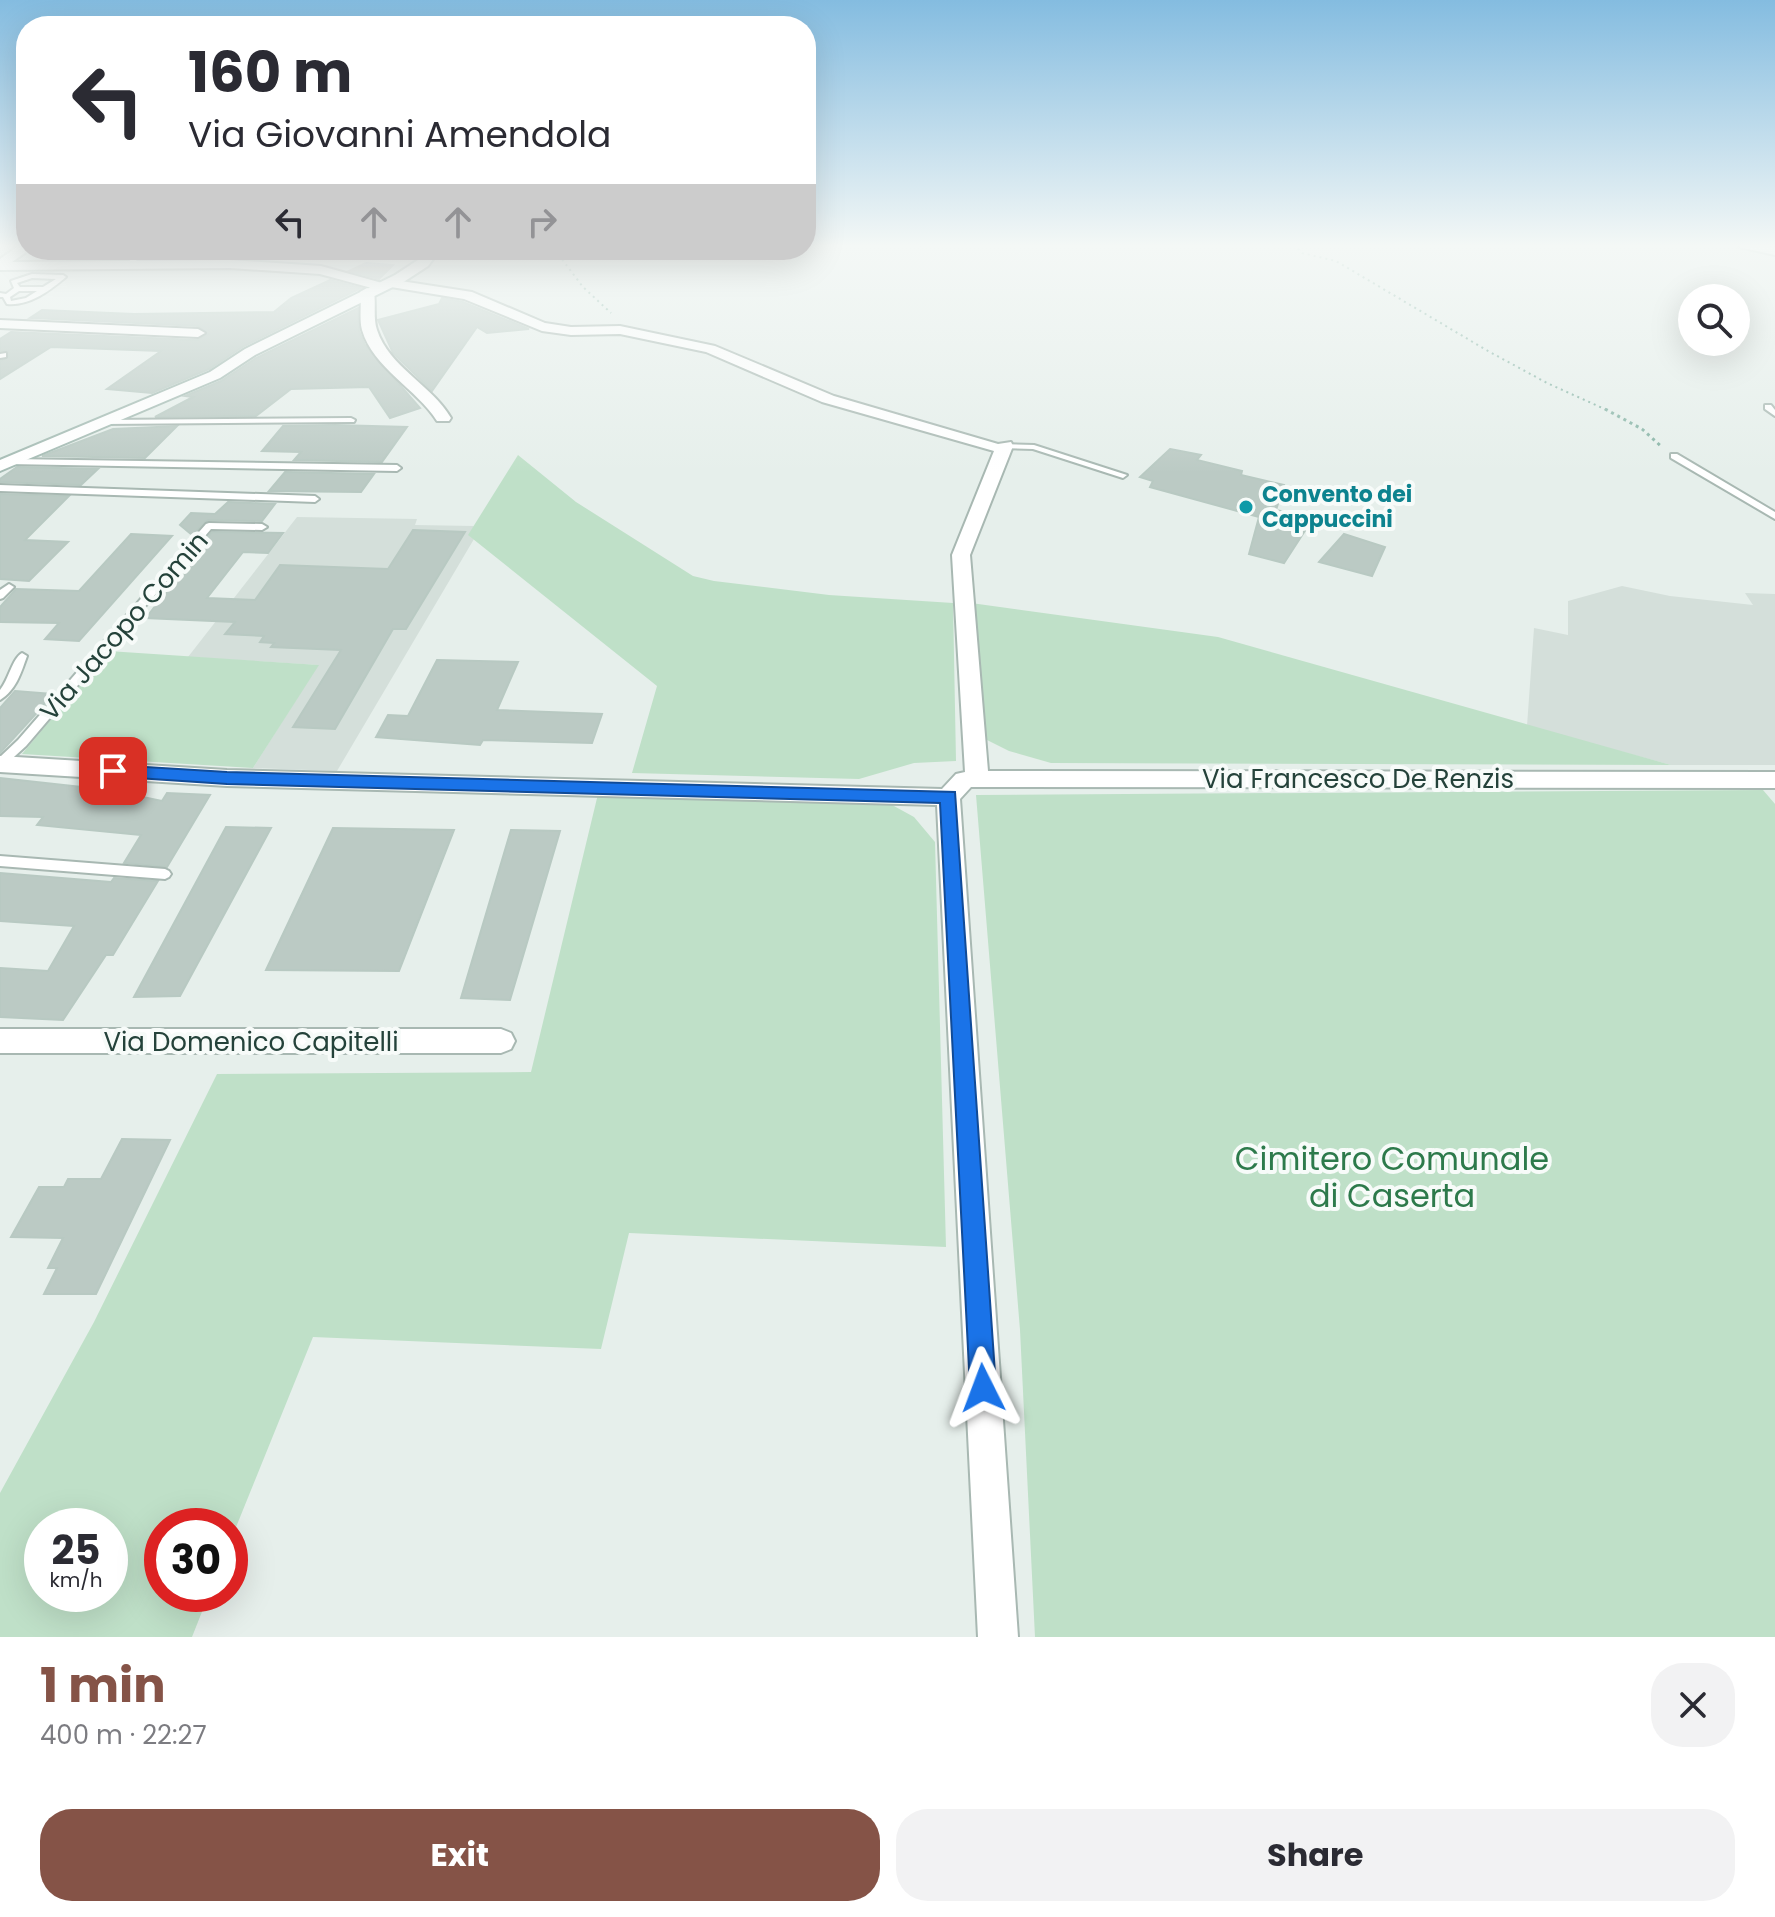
<!DOCTYPE html>
<meta charset="utf-8">
<style>
body{margin:0;font-family:Poppins,sans-serif;background:#f2f2f3;color:#2b2b33;height:100vh;display:flex;flex-direction:column;font-size:30px;white-space:nowrap}
*{box-sizing:border-box;margin:0}
p{font-size:26px;color:#7c7c81}
.icon{flex:none;width:44px;height:44px;fill:none;stroke:currentColor;stroke-width:2;stroke-linecap:round;stroke-linejoin:round}
.map{position:relative;height:1637px;overflow:hidden}
.drawer{display:flex;flex-direction:column;background:#fff;flex:1}
.drawer>*{flex:none}
.banner{position:absolute;left:16px;top:16px;width:800px;height:244px;border-radius:32px;box-shadow:0 8px 32px #0002;background:#fff;color:#2b2b33;overflow:hidden}
.buttons{position:absolute;left:1678px;top:284px;display:grid;gap:16px}
.buttons a{display:grid;place-items:center;width:72px;height:72px;border-radius:50%;background:#fff;box-shadow:0 8px 32px #0002;font-size:40px}
.speed{position:absolute;left:24px;top:1508px;display:flex;gap:16px;font-size:40px;font-weight:700;text-align:center}
.speed>*{display:grid;place-content:center;width:104px;height:104px;border-radius:50%;background:#fff;box-shadow:0 8px 32px #0002;line-height:1}
.speed small{font-size:20px;font-weight:400}
.speed .limit{border:12px solid #d22;background:#fff;color:#111}
.pin{position:absolute;display:grid;place-items:center;width:68px;height:68px;color:#fff;margin:-34px;border-radius:16px;box-shadow:0 4px 12px #0006}
.me{position:absolute;width:88px;margin:-44px;rotate:357deg;stroke-linejoin:round;filter:drop-shadow(0 0 6px #0008)}
.turn{display:flex;align-items:center;gap:28px;height:168px;padding:0 40px;font-size:36px}
.turn .icon{width:104px;height:104px;stroke-width:2.5}
.turn b{display:block;font-size:56px;line-height:68px}
.lanes{display:flex;align-items:center;height:76px;padding:0 40px;background:#0003;justify-content:center;gap:40px;direction:ltr}
.lanes .off{opacity:.35}
.round{display:grid;place-items:center;flex:none;width:84px;height:84px;border-radius:32px;background:#f2f2f3}
.headline{display:flex;align-items:center;justify-content:space-between;height:136px;padding:0 40px}
h1{font-size:48px;font-weight:700;line-height:60px;color:#855347}
.action{display:flex;gap:16px;margin-top:auto;padding:16px 40px}
.action a{flex:1;height:92px;border-radius:32px;background:#855347;color:#fff;font-size:32px;font-weight:700;line-height:92px;text-align:center}
.action a+a{background:#f2f2f3;color:#2b2b33}
.map>svg:first-child{display:block}
</style>
<div class="map">
<svg width="1775" height="1637" viewBox="0 0 1775 1637">
<rect width="100%" height="100%" fill="#e6efeb"/>
<g fill="#d4dfda">
<path d="M297,517L417,519L415,525L474,526L469,535L474,539L337,771L253,768L318,665L188,657Z"/>
<path d="M1622,586L1670,596L1753,605L1745,593L1775,594V765H1671L1527,726L1534,628L1568,635V601Z"/>
</g>
<g fill="#bfe0c8" fill-rule="evenodd">
<path d="M518,455L576,502L693,576L714,581L829,595L953,603L956,761L914,763L859,779L632,773L657,686L468,535Z"/>
<path d="M971,603L1218,637L1671,765L1051,763L1009,751L985,739Z"/>
<path d="M108,651L319,665L253,768L22,754Z"/>
<path d="M1763,790L1775,804V1637H1035L1020,1330L976,795Z"/>
<path d="M598,794L883,800L914,817L935,842L946,1247L629,1233L601,1349L313,1337L230,1542V1526H162V1594H209L192,1637H0V1493L94,1322L217,1074L531,1072ZM42,1526H110V1594H42Z"/>
</g>
<g fill="#bbcac4" stroke="#b8c9c2" stroke-width="2">
<path d="M366,263L393,265L379,279L349,271Z"/>
<path d="M330,280L361,288L244,346L209,369L152,393L107,389L161,351L51,347L0,379V361L9,357L8,351H0V339L11,332L198,340L208,334L198,326L30,318L42,310L134,314L274,312L291,298Z"/>
<path d="M442,298L463,302L529,329L487,333L477,327L432,391L393,353L378,320L439,304Z"/>
<path d="M358,308L359,331L365,345L420,408L390,418L369,387L291,389L256,416L155,417L193,397L185,396L221,381L256,358Z"/>
<path d="M177,426L145,458L42,456L113,429Z"/>
<path d="M283,426L335,425L407,427L382,462L294,460L301,452L262,451Z"/>
<path d="M1170,449L1201,455L1197,460L1242,471L1241,475L1284,485L1276,510L1289,513L1286,518L1308,526L1284,563L1249,554L1259,517L1150,487L1153,481L1140,477Z"/>
<path d="M17,467L98,469L81,485L0,482V479Z"/>
<path d="M285,472L374,474L361,492L269,491Z"/>
<path d="M0,494L69,496L25,540L68,542L29,581L0,579Z"/>
<path d="M228,502L275,504L262,521L208,520L192,535L180,525L191,513L215,514Z"/>
<path d="M413,530L465,532L406,629H393L335,729L293,727L341,650L271,647L274,643L260,642L264,636L225,634L235,622L146,618L212,532L283,533L268,553L243,552L207,598L255,600L280,565L388,569Z"/>
<path d="M131,534L172,536L79,641L45,639L59,623L0,622V607L16,589L79,591Z"/>
<path d="M1344,534L1385,547L1372,576L1319,562Z"/>
<path d="M437,660L518,662L497,710L602,714L592,743L483,740L480,745L376,737L388,715L408,716Z"/>
<path d="M15,691L54,694L0,753V708Z"/>
<path d="M0,778L109,790L162,801L167,793L210,795L167,867L124,863L141,835L37,825L43,817L0,816Z"/>
<path d="M226,827L271,828L180,996L134,997Z"/>
<path d="M333,828L454,830L399,971L266,970Z"/>
<path d="M511,830L560,831L510,1000L461,998Z"/>
<path d="M0,873L111,882L114,878L158,881L113,955H106L63,1020L0,1017V968L48,971L74,926L0,921Z"/>
<path d="M122,1139L170,1140L96,1294H44L57,1268H48L63,1238L11,1237L39,1187H64L68,1179H101Z"/>
</g>
<g fill="none" stroke-linecap="round" stroke-linejoin="round">
<g stroke="#a8b8b2" stroke-width="4">
<g id="lane">
<path d="M142,250H149L131,265H127V263Z"/>
<path d="M354,250H376L428,255L431,257L428,259L357,252Z"/>
<path d="M32,274L63,275L66,277C49,291 30,306 7,304L3,297H0V293L6,294L14,288L11,281ZM32,278L56,279L43,287H20L17,283ZM19,291H37L26,298L11,301L10,297Z"/>
<path d="M6,353V357L0,358V354Z"/>
<path d="M1765,405H1771L1775,410V416L1765,409Z"/>
<path d="M351,418L355,420L354,422L104,424L100,422L104,420Z"/>
<path d="M997,444L1034,445L1127,475L1123,478L1033,449L1000,448L996,446Z"/>
<path d="M1671,454H1677L1775,512V519L1671,458Z"/>
<path d="M11,459L397,465L401,468L397,471L8,464V460Z"/>
<path d="M0,485L315,496L319,499L315,502L0,491Z"/>
<path d="M209,523L262,524L267,527L262,530L211,529L26,746L4,766L0,767V757L18,740L206,524Z"/>
<path d="M9,584L14,587L3,598L0,599V590Z"/>
<path d="M22,653L27,656C21,673 16,690 0,700V690C9,679 12,659 22,653Z"/>
<path d="M0,856L165,869L169,871L171,874L169,877L165,879L0,866Z"/>
</g>
</g>
<g stroke="#a8b8b2" stroke-width="4">
<g id="street">
<path d="M21,244H26V250H29L12,262L230,260L321,266L382,283L388,279L472,292L545,323L571,327L620,326L715,346L834,396L998,444L1011,442L1013,446L970,555L988,771L1775,772V788L971,787L960,799L1018,1637H978L937,805L227,786L0,772V756L227,770L942,789L956,774L965,772L952,555L994,451L822,402L706,352L620,334L571,335L542,331L464,299L385,286L379,290L320,274L230,268L0,270V259Z"/>
<path d="M367,288L374,292C376,305 373,318 377,330C389,367 432,385 451,418L449,421H437C417,389 373,368 362,330C359,318 362,304 360,292Z"/>
<path d="M0,320L198,329L205,333L198,337L0,328Z"/>
<path d="M0,1029H501L511,1033L515,1041L511,1049L501,1053H0Z"/>
</g>
</g>
<g stroke="#a4bbb3" stroke-width="4">
<g id="secondary">
<path d="M1737,244L1775,247V255L1739,247Z"/>
<path d="M427,250H440L428,266L405,281L255,355L220,378L0,471V460L210,372L245,349L395,275L418,260Z"/>
</g>
</g>
<g stroke="#86b3a5" stroke-width="2" stroke-dasharray="2 4" stroke-linecap="butt">
<path d="M908,244L921,246"/>
<path d="M1294,244L1302,253L1336,261L1488,351L1547,383L1609,411"/>
<path d="M555,250L583,287L611,313"/>
</g>
<path stroke="#86b3a5" stroke-width="3" stroke-dasharray="3 4" stroke-linecap="butt" d="M1605,409L1642,429L1662,447"/>
<use href="#lane" fill="#fff" fill-rule="evenodd"/>
<use href="#street" fill="#fff" fill-rule="evenodd"/>
<use href="#secondary" fill="#fff" fill-rule="evenodd"/>
</g>
<linearGradient id="sky" x2="0" y2="1"><stop stop-color="#84bce0"/><stop offset="0.52" stop-color="#f4f8f6"/><stop offset="1" stop-color="#f4f8f6" stop-opacity="0"/></linearGradient>
<rect width="1775" height="473" fill="url(#sky)"/>
<path fill="#1a73e8" stroke="#114b97" stroke-width="2" d="M113,765L227,772L955,792L996,1388L992,1397L983,1401L974,1397L970,1388L940,803L227,784L107,776L105,771L107,767Z"/>
<circle fill="#0f9aa8" stroke="#f7fbf9" stroke-width="3" cx="1246" cy="507" r="8"/>
<g text-anchor="middle" stroke-width="8" stroke-linejoin="round" paint-order="stroke">
<g font-size="22" font-weight="bold" fill="#0d838f" stroke="#f7fbf9" text-anchor="start">
<text x="1262" y="502">Convento dei<tspan x="1262" dy="25">Cappuccini</tspan></text>
</g>
<g font-size="26" fill="#24423a" stroke="#f7fbf9">
<text transform="translate(124 626) rotate(-49)" y="9">Via Jacopo Comin</text>
<text x="1358" y="788">Via Francesco De Renzis</text>
<text x="251" y="1051">Via Domenico Capitelli</text>
</g>
<g font-size="32" fill="#2d7a4b" stroke="#f7fbf9">
<text x="1392" y="1170">Cimitero Comunale<tspan x="1392" dy="37">di Caserta</tspan></text>
</g>
</g>
</svg>
<div class="buttons">
<a><svg class="icon" aria-label="search" viewBox="0 0 24 24"><circle cx="10" cy="10" r="6"/><path d="M15 15l6 6"/></svg></a>
</div>
<div class="speed"><div>25<small>km/h</small></div><div class="limit">30</div></div>
<div class="pin" style="left:113px;top:771px;background:#d93025"><svg class="icon" aria-label="arrive" viewBox="0 0 24 24"><path d="M6 21V4h12l-3 4 3 4H6"/></svg></div>
<svg class="me" style="left:983px;top:1388px" viewBox="-20 -20 40 40"><path d="M0-17L14 15 0 8-14 15z" fill="#1a73e8" stroke="#fff" stroke-width="4"/></svg>
<div class="banner">
<div class="turn"><svg class="icon" aria-label="left" viewBox="0 0 24 24"><path d="M17 20v-9H6M10 6l-5 5 5 5"/></svg><div><b>160 m</b>Via Giovanni Amendola</div></div>
<div class="lanes"><svg class="icon" aria-label="left" viewBox="0 0 24 24"><path d="M17 20v-9H6M10 6l-5 5 5 5"/></svg><svg class="icon off" aria-label="ahead" viewBox="0 0 24 24"><path d="M12 20V5M6 11l6-6 6 6"/></svg><svg class="icon off" aria-label="ahead" viewBox="0 0 24 24"><path d="M12 20V5M6 11l6-6 6 6"/></svg><svg class="icon off" aria-label="right" viewBox="0 0 24 24"><path d="M7 20v-9h11M14 6l5 5-5 5"/></svg></div>
</div>
</div>
<section class="drawer">
<div class="headline"><div><h1>1 min</h1><p>400 m · 22:27</p></div><a class="round"><svg class="icon" aria-label="close" viewBox="0 0 24 24"><path d="M6 6l12 12M18 6L6 18"/></svg></a></div>
<div class="action"><a>Exit</a><a>Share</a></div>
</section>
